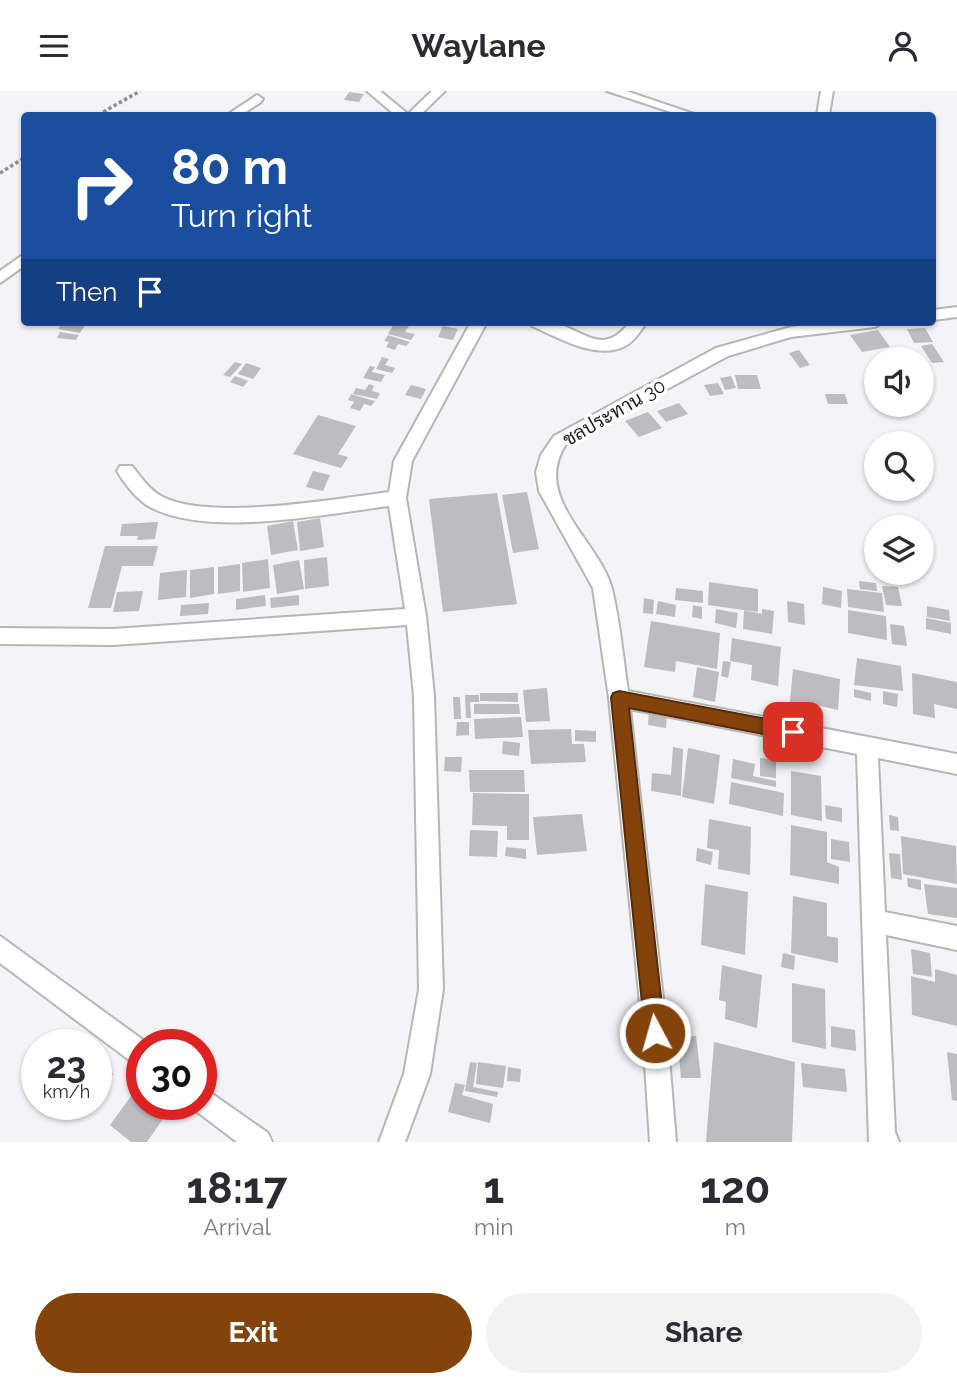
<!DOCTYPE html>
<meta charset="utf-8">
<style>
body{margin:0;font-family:Raleway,Sarabun,sans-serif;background:#f2f2f3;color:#2b2b33;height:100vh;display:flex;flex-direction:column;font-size:26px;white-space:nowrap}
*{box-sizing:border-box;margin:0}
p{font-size:23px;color:#7c7c81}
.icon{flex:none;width:38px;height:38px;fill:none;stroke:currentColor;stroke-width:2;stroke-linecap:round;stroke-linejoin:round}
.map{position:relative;height:1051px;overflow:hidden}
.side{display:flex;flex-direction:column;background:#fff;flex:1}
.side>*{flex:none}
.guide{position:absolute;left:21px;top:21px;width:915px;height:214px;border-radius:7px;box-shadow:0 2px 5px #0004;background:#1a4fa0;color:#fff;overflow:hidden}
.buttons{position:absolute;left:864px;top:256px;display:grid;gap:14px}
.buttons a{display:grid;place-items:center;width:70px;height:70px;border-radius:50%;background:#fff;box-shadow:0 2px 5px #0004;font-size:35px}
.speed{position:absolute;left:21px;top:938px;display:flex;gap:14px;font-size:35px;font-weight:700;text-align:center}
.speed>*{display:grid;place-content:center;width:91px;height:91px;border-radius:50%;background:#fff;box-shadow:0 2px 5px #0004;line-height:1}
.speed small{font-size:18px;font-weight:400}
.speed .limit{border:10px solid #d22;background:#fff;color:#111}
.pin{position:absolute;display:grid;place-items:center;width:60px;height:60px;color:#fff;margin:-30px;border-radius:14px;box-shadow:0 4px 10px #0006}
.me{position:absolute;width:77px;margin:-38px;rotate:354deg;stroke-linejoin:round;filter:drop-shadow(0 0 5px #0008)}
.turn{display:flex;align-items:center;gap:24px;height:147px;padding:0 35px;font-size:32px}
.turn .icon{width:91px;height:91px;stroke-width:2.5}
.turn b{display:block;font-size:49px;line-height:60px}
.then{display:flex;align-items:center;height:66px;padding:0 35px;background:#0003;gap:14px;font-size:26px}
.eta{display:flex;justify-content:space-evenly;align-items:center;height:119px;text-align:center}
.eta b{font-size:42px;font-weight:700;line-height:49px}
.primary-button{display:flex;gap:14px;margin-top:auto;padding:14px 35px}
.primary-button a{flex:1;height:80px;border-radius:42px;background:#84430b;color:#fff;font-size:28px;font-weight:700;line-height:80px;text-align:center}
.primary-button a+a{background:#f2f2f3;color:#2b2b33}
header{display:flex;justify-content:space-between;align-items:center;height:91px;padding:0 35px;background:#fff;font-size:32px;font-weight:700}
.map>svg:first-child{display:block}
</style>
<header><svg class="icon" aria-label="menu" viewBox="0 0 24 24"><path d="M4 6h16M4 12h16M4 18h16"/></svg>Waylane<svg class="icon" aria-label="person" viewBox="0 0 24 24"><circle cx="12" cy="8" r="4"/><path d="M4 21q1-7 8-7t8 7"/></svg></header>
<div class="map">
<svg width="957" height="1051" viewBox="0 0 957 1051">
<rect width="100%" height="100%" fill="#f4f4f7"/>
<g fill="#bdbdc0">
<path d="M349,1L364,3L359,11L344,9Z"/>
<path d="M63,231H87L80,242L58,238Z"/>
<path d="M395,231L409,235L405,241L415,243L411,249L388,243Z"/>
<path d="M443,235L458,238L453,249L438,246Z"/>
<path d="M925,237L933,251L914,252L907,238Z"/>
<path d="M878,239L890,256L862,261L850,244Z"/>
<path d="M60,241L79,244L76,249L57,247Z"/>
<path d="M388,244L410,251L406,255L398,253L395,259L386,256L389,251L384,250Z"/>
<path d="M932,253L944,271L932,272L921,255Z"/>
<path d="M799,259L810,274L800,277L789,262Z"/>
<path d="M382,266L389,268L385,274L395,277L392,282L376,278Z"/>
<path d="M235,271L242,273L230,286L223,284Z"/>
<path d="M246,272L261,277L253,288L238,283Z"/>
<path d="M370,275L375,276L372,281L385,284L381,291L363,287Z"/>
<path d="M735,284H757L761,298H738Z"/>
<path d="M235,285L248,290L243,296L230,291Z"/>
<path d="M731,285L736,297L725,299L720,287Z"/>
<path d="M718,292L724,303L710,305L704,294Z"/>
<path d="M369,293L374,295L372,300L380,302L377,308L353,303L356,297L365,299Z"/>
<path d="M411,294L426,298L421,308L405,304Z"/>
<path d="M351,303L354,304L375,310L371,315L364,313L360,320L350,317L354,311L348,309Z"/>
<path d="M825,303H845L848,313H828Z"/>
<path d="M679,312L688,323L666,331L657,320Z"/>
<path d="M648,321L662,337L639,346L625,330Z"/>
<path d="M318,324L356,335L338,363L348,366L341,377L293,363Z"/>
<path d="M313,380L330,384L323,400L306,396Z"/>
<path d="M527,401L539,458L513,462L502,404Z"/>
<path d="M497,402L517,513L443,521L429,408Z"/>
<path d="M320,427L324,456L300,460L297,431Z"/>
<path d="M293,430L298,459L271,464L267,435Z"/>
<path d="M158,431L155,448L137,449L138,445H120L122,433Z"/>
<path d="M105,455H158L153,475H122L111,517H88Z"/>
<path d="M327,466L329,495L305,498L304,469Z"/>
<path d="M268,468L270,497L243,501L242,472Z"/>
<path d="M299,469L304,498L277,503L273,474Z"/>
<path d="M240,473V500L218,503V476Z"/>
<path d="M214,476V503L190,507V479Z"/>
<path d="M187,479L186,506L158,509L160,482Z"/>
<path d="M859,490L876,492L877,500L860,498Z"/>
<path d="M709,491L758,498V521L708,514Z"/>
<path d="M882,495L898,496L902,515L886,514Z"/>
<path d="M823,496L842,500L841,517L822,513Z"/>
<path d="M676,497L703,500V512L675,509Z"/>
<path d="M847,498L882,502L884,521L848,516Z"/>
<path d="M143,500L139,520L113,521L117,501Z"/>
<path d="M265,504L266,515L236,519V508Z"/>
<path d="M299,504V514L271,517L270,507Z"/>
<path d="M644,507L654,509L653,523L643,522Z"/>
<path d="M658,510L676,514L675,526L656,523Z"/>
<path d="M787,510L804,513L805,534L788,531Z"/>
<path d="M209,512L208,523L180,525L181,514Z"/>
<path d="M693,514L702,516V528L692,526Z"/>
<path d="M927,515L949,519L950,530L927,526Z"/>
<path d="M716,518L738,522L736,537L715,532Z"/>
<path d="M762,518L774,520L772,543L743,538L744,519L762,523Z"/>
<path d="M848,519L886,525L887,549L848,542Z"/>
<path d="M926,527L951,532V543L926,538Z"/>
<path d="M651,530L720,542L717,578L676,570L675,581L644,576Z"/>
<path d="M890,533L904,535L907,555L892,553Z"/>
<path d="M732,547L781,556L778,595L751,589L752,574L730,570Z"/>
<path d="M857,567L901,575L903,600L854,594Z"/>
<path d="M723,570L731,571L728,587L721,585Z"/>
<path d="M697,576L719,581L715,611L693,606Z"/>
<path d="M793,578L840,588L838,619L811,613L810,626L789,621Z"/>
<path d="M912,582L957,591V618L934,613L935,627L913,623Z"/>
<path d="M547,597L550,630L526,631L523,599Z"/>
<path d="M854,598L871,602V610L854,606Z"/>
<path d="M883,600L898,603L897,616L883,613Z"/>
<path d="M480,602H518V611L480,610Z"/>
<path d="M465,604H479V611H470L471,627H466Z"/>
<path d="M453,606H460L461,628H454Z"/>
<path d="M474,613H519L520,623H474Z"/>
<path d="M649,618L667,621L666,637L648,634Z"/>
<path d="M521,626L523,646L475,648L474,628Z"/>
<path d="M457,631H469V644L456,645Z"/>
<path d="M571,638L572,653H584L586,671L531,673L528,639Z"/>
<path d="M575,639L596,640V651L575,650Z"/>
<path d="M503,650L520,652L519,665L502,663Z"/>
<path d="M673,656L683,658L681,705L651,700L652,682L671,684Z"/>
<path d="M688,657L720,664L714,713L682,706Z"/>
<path d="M445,666H462L461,681L444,680Z"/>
<path d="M760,667L776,669V687L760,685Z"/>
<path d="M733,668L755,673L753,685L776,690V696L731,687Z"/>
<path d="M469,679H524L525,701H470Z"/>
<path d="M791,680L821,685L822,730L791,724Z"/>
<path d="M731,691L784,702L783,725L729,713Z"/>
<path d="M473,702L529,703V749H507V735L472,734Z"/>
<path d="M825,714L842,717V731L826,728Z"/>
<path d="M582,723L587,760L537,764L533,726Z"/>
<path d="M889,724L898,726L899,740L890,739Z"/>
<path d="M709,728L751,736L750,784L718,778L719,759L707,757Z"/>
<path d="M791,734L827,741V771L839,776V793L790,784Z"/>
<path d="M470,739L498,740L497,766L469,765Z"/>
<path d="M901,745L956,755L957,793L903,783Z"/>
<path d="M831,748L849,751L850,771L831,768Z"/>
<path d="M506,756L526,758V768L505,765Z"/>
<path d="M697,757L713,761L711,774L696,770Z"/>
<path d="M889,762L900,763L902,789L891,787Z"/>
<path d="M907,787L921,789V799L908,796Z"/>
<path d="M705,793L748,801L745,864L701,854Z"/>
<path d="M924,793L957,797V827L928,823Z"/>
<path d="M793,805L827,812V845L838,847V872L791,862Z"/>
<path d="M911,858L930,862L932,886L913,883Z"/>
<path d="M783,862L795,865L794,879L781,876Z"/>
<path d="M722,874L762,884L757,937L725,928L726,911L719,909Z"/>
<path d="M935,878L957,884V935L912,924L911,885L935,891Z"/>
<path d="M792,892L825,898L826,958L792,951Z"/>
<path d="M831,935L855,939L856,960L831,956Z"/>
<path d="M677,945H696L701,987H681Z"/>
<path d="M714,951L795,971L792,1051H706Z"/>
<path d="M947,961L957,963V1010L952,1009Z"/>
<path d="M470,971L477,972L473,996L498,1001L497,1006L465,1000Z"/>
<path d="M478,971L506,975L503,997L476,993Z"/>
<path d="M801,972L845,978L847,1001L803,996Z"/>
<path d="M103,975L113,983L96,1005V984Z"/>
<path d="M508,976L521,978L520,991L507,990Z"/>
<path d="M455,992L465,994L462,1004L493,1013L490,1032L448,1021Z"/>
<path d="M139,994L142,996V1013H165L170,1018L147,1051H131L110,1034Z"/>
</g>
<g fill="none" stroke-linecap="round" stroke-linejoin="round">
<g stroke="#b6b6b9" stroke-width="4">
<g id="minor">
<path d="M367,0H380L408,23L432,0H445L420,24H395Z"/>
<path d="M607,0H626L697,24H680Z"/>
<path d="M821,0H833L829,24H817Z"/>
<path d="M257,4L263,8L261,11L241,24H227Z"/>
<path d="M24,163V175L0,192V180Z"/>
<path d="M957,216V226L933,229V219Z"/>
<path d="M471,231H487L412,370L406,407L426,525L434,605L443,898L430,983L405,1051H379L404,983L419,898L414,605L407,534L113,554L0,553V537L113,538L405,518L389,415C325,423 208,447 150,416C137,409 124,392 117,380L120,375H132C141,386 150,400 163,406C210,430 335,408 389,401L394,370Z"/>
<path d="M529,231C536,231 545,230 552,231C585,239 602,267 630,231H647C641,239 634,251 625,255C597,270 557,246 532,235Z"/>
<path d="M831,231H883L875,236L791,246L728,265L566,353C531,407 599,449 612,498C620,531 623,566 628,600L957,663V683L878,667L885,821L957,835V859L886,844L895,1041L899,1051H869L857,663L630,618L667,942L676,1051H650L643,942L609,607L593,497L539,400L536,381L541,364L554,345L716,257L791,236Z"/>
<path d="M0,845L150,954H142V975L133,972L0,872Z"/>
<path d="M201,995L268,1042L272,1051H237L192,1017L190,1013H201Z"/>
</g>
</g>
<g stroke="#8f8f91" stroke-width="3.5" stroke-dasharray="3.5 2.5" stroke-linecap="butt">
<path d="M98,24L140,0"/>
<path d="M0,82L24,67"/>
</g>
<use href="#minor" fill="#fff" fill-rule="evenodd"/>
</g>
<path fill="#84430b" stroke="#562c07" stroke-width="2" d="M619,600L793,633L799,636L801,641L799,647L793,649L629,617L665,942L662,949L655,952L648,949L645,942L611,607L613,602Z"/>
<g text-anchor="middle" stroke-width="7" stroke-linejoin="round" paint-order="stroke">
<g font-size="19" fill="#1b1b1d" stroke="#fff">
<text transform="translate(614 321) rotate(-30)" y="7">ชลประทาน 30</text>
</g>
</g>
</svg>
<div class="buttons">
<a><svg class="icon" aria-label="sound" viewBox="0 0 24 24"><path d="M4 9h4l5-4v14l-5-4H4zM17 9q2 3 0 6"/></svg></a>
<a><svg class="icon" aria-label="search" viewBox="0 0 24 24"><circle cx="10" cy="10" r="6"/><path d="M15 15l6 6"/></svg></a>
<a><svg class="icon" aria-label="layers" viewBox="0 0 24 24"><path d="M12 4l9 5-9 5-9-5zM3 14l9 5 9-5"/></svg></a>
</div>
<div class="speed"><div>23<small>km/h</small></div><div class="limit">30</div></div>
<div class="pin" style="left:793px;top:641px;background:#d93025"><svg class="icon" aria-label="arrive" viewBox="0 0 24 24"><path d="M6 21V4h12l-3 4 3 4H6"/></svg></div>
<svg class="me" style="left:655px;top:942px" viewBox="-20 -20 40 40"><circle r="17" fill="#84430b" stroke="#fff" stroke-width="3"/><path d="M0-11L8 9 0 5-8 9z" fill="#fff"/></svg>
<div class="guide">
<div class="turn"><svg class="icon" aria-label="right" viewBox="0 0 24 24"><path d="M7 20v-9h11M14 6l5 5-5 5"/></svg><div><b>80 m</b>Turn right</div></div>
<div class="then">Then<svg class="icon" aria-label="arrive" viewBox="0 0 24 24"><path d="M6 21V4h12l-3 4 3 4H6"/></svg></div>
</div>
</div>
<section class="side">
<div class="eta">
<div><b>18:17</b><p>Arrival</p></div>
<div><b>1</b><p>min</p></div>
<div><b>120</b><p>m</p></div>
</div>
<div class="primary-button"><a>Exit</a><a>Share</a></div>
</section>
